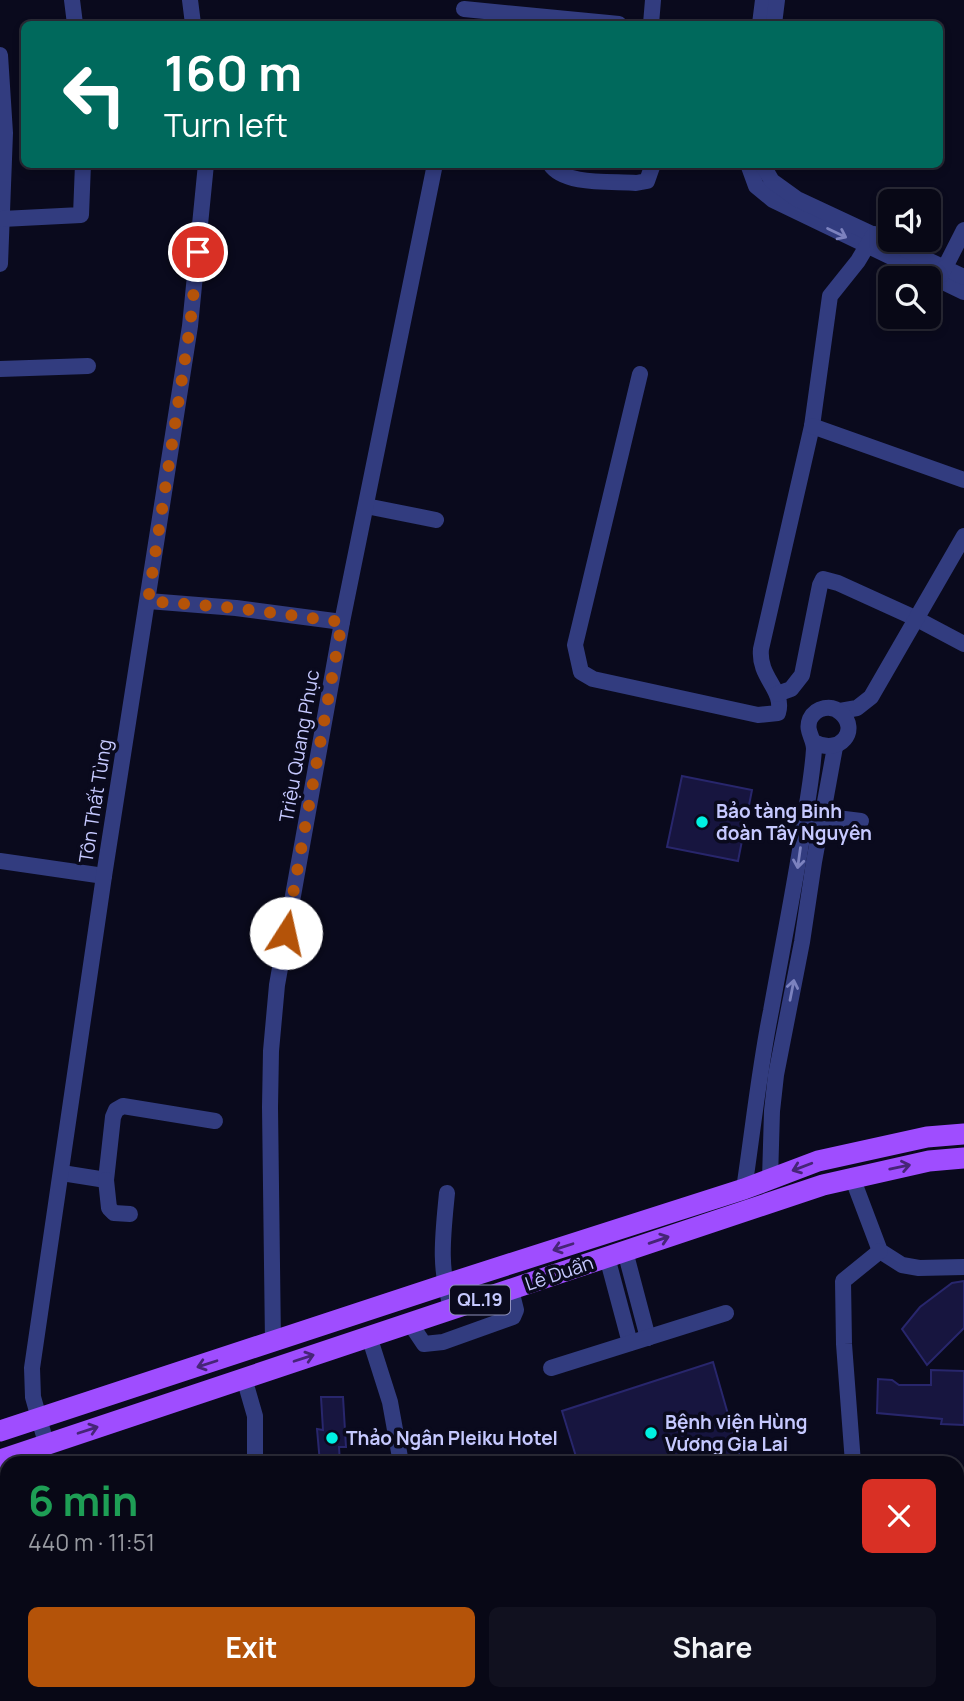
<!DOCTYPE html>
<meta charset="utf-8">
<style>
body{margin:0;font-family:Manrope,sans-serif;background:#11111f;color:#f1f3f6;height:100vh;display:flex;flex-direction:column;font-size:26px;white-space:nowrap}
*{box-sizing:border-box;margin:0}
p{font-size:23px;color:#989aa1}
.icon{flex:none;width:38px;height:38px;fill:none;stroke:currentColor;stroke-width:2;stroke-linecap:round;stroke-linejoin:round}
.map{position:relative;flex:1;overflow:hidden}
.side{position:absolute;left:0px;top:1456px;width:964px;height:245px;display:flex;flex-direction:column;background:#080816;border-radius:21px 21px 0 0;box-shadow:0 4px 10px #0003,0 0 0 2px #292935}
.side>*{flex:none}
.top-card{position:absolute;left:21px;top:21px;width:922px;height:147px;border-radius:10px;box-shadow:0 4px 10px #0003,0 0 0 2px #292935;background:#00695c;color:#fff;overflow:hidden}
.controls{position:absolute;left:878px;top:189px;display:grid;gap:14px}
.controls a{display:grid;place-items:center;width:63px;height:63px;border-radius:10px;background:#080816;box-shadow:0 4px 10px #0003,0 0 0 2px #292935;font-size:35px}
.pin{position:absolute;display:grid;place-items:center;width:60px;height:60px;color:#fff;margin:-30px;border:4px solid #fff;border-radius:50%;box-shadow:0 2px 7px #0007}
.me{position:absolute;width:77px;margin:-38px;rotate:10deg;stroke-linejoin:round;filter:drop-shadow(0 0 5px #0008)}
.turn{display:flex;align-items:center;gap:24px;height:147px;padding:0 28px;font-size:32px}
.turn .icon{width:91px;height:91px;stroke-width:2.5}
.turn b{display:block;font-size:49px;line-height:60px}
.round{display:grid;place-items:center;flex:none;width:74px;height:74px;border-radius:10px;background:#11111f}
.overview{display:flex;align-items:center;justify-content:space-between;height:119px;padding:0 28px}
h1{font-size:42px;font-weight:700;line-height:52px;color:#1e9e55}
.primary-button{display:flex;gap:14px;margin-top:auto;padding:14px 28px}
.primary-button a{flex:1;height:80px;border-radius:10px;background:#b45309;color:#fff;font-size:28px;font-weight:700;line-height:80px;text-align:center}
.primary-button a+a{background:#11111f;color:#f1f3f6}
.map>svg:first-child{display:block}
</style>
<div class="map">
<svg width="964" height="1701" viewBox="0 0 964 1701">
<rect width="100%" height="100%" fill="#0a0a1d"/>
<g fill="#17153f" stroke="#28266c" stroke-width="2">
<path d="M682,776L752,790L738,861L667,847Z"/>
<path d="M964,1281V1328L927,1365L902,1329L920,1307L952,1283Z"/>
<path d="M713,1362L740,1456L717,1463H578L562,1411Z"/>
<path d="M931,1370L964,1371V1425L941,1424L942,1419L877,1413L878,1379L892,1380L899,1385H931Z"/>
<path d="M321,1397H343L346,1447H339L340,1463H320L317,1429L323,1430Z"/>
</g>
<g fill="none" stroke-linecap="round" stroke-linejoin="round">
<g stroke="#323c7f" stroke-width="16">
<path d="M72,0L75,24"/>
<path d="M190,0L193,24"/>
<path d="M464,9L619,24"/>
<path d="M651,24L653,0"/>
<path d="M760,24L763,0"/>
<path d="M774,24L777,0"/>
<path d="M0,55L5,133L0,264"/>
<path d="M550,164C564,186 612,181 636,183L647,181L653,164"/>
<path d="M748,164L756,186L773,200L964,292"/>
<path d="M762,164L772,181L797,199L964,277"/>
<path d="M2,219L81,215L83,164"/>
<path d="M941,275L964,230"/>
<path d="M0,369L88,366"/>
<path d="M640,374L575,645L581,672L593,679L758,715L778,713C785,690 758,678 761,649L812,426L830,296L858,261L874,234"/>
<path d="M812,426L964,480"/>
<path d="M366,506L436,520"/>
<path d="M148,601L236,608L342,622"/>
<path d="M777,694L791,689L802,675L820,585L823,579L838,583L915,618L964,644"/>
<path d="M840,711L857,708L871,697L964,536"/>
<path d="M812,815L861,821"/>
<path d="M0,861L104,876"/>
<path d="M62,1173L106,1180L113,1117L116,1110L123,1106L215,1121"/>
<path d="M852,1177L880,1251L902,1265L919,1268L964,1267"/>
<path d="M770,1179L772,1111L776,1075L802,942L814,862L835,747"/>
<path d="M106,1180L109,1208L114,1213L130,1214"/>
<path d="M744,1189C753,1130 759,1070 771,1011C781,955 792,900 801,844C805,812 812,781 814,749C814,738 805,731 810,719C816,707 832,704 841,713C860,730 840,756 814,742"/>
<path d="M447,1193C443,1235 438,1268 452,1309"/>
<path d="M625,1251L648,1338"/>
<path d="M607,1257L630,1343"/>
<path d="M410,1323L424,1344L443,1342L513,1317L516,1310L511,1290"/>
<path d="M369,1336L390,1402L401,1463"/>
<path d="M273,1343L270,1107L271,1051L277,985L342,622L435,164"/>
<path d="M551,1368L726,1313"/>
<path d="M244,1378L255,1416V1463"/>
<path d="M46,1443L33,1397L32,1368L104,876L190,326L206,164"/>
<path d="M853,1463L844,1344L843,1281L880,1251"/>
<path d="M0,1473L7,1521"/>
<path d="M23,1694V1701"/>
<path d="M439,1694L441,1701"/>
<path d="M241,1701L242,1694"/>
</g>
<g stroke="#9f4dff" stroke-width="21">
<path d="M0,1431L444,1285L744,1189L818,1161L927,1137L964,1134"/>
<path d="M0,1460L823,1185L929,1161L964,1158"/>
</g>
</g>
<defs><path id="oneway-shaft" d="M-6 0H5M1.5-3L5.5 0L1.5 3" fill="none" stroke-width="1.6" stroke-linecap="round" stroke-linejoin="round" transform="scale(1.75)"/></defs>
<g stroke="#7c82bf">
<use href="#oneway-shaft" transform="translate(837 233) rotate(26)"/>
<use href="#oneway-shaft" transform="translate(799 858) rotate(98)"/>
<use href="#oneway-shaft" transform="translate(792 990) rotate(-79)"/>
</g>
<g stroke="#462577">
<use href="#oneway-shaft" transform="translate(802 1167) rotate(159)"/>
<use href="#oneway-shaft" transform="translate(900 1167) rotate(-12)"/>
<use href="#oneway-shaft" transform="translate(659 1240) rotate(-19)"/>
<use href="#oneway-shaft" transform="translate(563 1247) rotate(162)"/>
<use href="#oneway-shaft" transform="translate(304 1358) rotate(-18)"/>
<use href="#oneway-shaft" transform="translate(207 1364) rotate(162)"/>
<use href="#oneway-shaft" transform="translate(88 1430) rotate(-18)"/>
</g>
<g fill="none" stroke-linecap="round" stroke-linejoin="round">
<path stroke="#b45309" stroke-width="12" stroke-dasharray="0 21.6" d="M198,252L190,326L148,601L236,608L342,622L286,933"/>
</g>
<g fill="#00f1e2" stroke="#0a0a1d" stroke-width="2.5">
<circle cx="702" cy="822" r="7"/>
<circle cx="651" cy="1433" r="7"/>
<circle cx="332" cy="1438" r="7"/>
</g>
<g text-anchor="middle" stroke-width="7" stroke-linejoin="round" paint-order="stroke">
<rect fill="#0a0a1d" stroke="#8e90bb" stroke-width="2" x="450" y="1285.5" width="60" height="29" rx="5"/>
<g font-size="18" font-weight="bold" fill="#c6c9ff">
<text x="480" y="1306">QL.19</text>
</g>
<g font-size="19" fill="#c6c9ff" stroke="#0a0a1d">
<text transform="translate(299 746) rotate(-80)" y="7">Triệu Quang Phục</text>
<text transform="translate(95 801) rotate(-81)" y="7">Tôn Thất Tùng</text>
<text transform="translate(559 1273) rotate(-19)" y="7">Lê Duẩn</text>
</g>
<g font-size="19" font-weight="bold" fill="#c6c9ff" stroke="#0a0a1d" text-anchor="start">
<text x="716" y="818">Bảo tàng Binh<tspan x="716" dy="22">đoàn Tây Nguyên</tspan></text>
<text x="665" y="1429">Bệnh viện Hùng<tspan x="665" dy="22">Vương Gia Lai</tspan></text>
<text x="346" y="1445">Thảo Ngân Pleiku Hotel</text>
</g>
</g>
</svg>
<div class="controls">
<a><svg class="icon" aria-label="sound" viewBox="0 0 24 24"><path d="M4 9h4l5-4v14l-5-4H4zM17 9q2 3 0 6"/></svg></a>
<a><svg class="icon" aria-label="search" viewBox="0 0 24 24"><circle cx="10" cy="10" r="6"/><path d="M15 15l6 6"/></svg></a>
</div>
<div class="pin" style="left:198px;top:252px;background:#d93025"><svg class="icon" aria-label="arrive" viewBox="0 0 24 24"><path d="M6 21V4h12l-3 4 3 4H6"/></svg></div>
<svg class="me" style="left:286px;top:933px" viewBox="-20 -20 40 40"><circle r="19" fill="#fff"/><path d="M0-13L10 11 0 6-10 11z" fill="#b45309"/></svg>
<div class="top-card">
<div class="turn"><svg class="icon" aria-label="left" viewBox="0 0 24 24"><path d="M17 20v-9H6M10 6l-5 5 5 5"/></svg><div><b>160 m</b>Turn left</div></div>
</div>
<section class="side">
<div class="overview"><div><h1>6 min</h1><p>440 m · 11:51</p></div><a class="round" style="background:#d93025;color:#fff"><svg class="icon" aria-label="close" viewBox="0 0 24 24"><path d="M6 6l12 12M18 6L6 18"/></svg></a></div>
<div class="primary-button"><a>Exit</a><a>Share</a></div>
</section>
</div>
